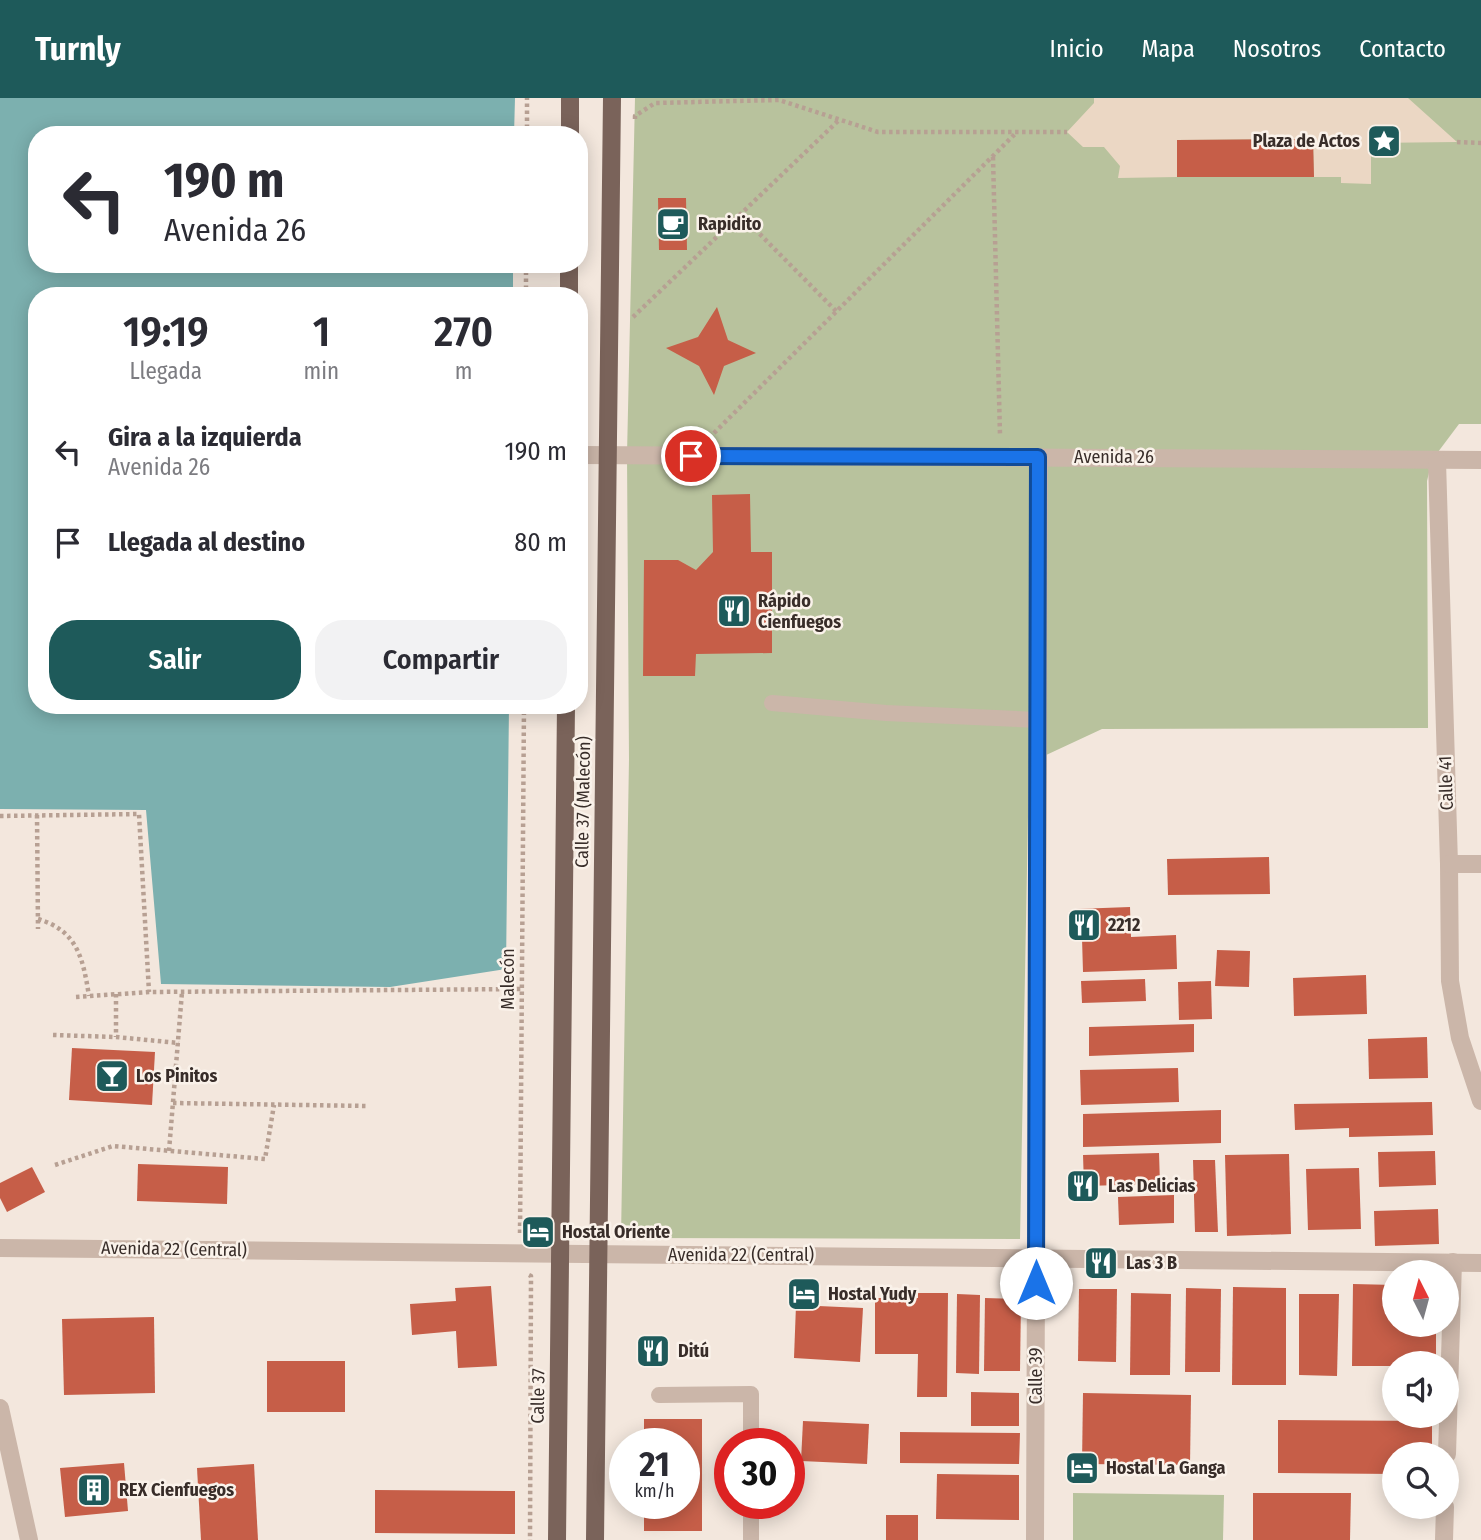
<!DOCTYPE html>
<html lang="es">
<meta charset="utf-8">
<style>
body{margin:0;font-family:"Fira Sans Condensed",sans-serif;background:#f2f2f3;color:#2b2b33;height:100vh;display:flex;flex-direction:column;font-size:26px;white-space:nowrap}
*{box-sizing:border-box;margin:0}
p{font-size:23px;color:#7c7c81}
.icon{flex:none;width:38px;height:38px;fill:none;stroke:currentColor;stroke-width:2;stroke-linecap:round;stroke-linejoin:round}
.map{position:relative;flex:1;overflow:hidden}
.panel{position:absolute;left:28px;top:189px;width:560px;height:427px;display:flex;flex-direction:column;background:#fff;border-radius:28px;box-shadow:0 4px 18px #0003}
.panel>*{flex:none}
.hud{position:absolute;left:28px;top:28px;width:560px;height:147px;border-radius:28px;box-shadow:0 4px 18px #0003;background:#fff;color:#2b2b33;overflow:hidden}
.needle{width:46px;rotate:354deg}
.controls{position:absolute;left:1382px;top:1162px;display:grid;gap:14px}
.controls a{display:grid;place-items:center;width:77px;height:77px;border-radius:50%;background:#fff;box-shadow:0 4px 18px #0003;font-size:35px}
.speed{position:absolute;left:609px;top:1330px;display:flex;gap:14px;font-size:35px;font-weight:700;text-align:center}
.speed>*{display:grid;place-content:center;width:91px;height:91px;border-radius:50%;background:#fff;box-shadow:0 4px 18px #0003;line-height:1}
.speed small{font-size:18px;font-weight:400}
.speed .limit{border:10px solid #d22;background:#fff;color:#111}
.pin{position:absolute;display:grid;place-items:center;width:60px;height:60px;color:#fff;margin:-30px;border:4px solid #fff;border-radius:50%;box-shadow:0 2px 7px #0007}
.me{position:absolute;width:77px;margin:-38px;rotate:0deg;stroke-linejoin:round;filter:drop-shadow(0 0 5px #0008)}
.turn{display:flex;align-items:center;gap:24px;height:147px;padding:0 21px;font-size:32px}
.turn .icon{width:91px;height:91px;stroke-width:2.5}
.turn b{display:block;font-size:49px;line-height:60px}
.eta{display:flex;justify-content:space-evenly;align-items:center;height:119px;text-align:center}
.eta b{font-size:42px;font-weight:600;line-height:49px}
.cta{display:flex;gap:14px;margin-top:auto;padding:14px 21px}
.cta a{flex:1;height:80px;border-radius:28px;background:#1e5a5a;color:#fff;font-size:28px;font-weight:600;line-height:80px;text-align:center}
.cta a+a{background:#f2f2f3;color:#2b2b33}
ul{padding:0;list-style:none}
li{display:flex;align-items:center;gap:21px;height:91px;padding:0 21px}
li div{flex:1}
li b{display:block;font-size:26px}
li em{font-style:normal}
header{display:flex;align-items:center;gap:42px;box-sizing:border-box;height:98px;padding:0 35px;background:#1e5a5a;color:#fff}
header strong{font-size:33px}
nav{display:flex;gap:38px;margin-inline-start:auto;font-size:24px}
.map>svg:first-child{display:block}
</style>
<header>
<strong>Turnly</strong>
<nav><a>Inicio</a><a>Mapa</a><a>Nosotros</a><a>Contacto</a></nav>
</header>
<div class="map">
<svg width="1481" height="1442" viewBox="0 0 1481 1442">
<rect width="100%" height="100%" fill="#f3e7dd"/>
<g fill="#b8c29d">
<path d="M635,0H1481V326H1459L1432,362L1427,383L1428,630L1102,631L1029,665L1020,1141L621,1140L629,661L627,357Z"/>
<path d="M1073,1395L1224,1397L1223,1442H1073Z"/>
</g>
<path fill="#ebd7c4" d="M1094,0H1408L1457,44L1371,45V86L1341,85V79H1314L1313,41L1177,42V79L1118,80L1120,68L1104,49H1083L1067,34L1094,5Z"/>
<path fill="#7cb0af" d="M0,0H515L514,37H37V166H513V198H37V607H509L506,871L390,889L161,886L146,712L0,711Z"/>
<g fill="#c65e48">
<path d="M1313,41L1314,79H1177V42Z"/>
<path d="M658,100H686L687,152H659Z"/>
<path d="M717,209L728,242L756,255L724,268L714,297L699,268L666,250L698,239Z"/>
<path d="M750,396L751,454H772V555L696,556L695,578H643L644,462H678L696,472L713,454L712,397Z"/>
<path d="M1269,759L1270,796L1168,797L1167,761Z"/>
<path d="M1130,809L1131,839L1176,837L1177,871L1083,874L1082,840H1077L1076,811Z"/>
<path d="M1217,852L1250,853L1249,889L1215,888Z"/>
<path d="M1366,877L1367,916L1294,918L1293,880Z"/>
<path d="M1145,881L1146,903L1082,905L1081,883Z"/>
<path d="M1211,883L1212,921L1179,922L1178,884Z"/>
<path d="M1194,926V954L1089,958V929Z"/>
<path d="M1427,939L1428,980L1369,981L1368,941Z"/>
<path d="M72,950L155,954L152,1007L69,1002Z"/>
<path d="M1178,970L1179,1004L1081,1007L1080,972Z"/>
<path d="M1432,1004L1433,1037L1349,1039V1030L1295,1032L1294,1006Z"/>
<path d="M1221,1012V1045L1083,1049V1016Z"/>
<path d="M1435,1053L1436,1087L1379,1089L1378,1054Z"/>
<path d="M1159,1055L1160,1086L1084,1088L1083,1057Z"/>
<path d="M1289,1056L1291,1136L1227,1138L1225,1057Z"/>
<path d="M1193,1062H1215L1218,1134H1195Z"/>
<path d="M138,1066L228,1069L227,1106L137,1103Z"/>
<path d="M32,1069L45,1094L7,1114L0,1100V1085Z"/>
<path d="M1359,1070L1361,1131L1308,1132L1306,1071Z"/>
<path d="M1174,1097V1125L1119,1127L1118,1099Z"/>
<path d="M1438,1111L1439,1146L1375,1148L1374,1113Z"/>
<path d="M1353,1186L1395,1187V1227H1436V1265H1395V1268H1352Z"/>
<path d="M491,1188L497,1268L458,1270L456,1233L412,1237L410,1206L456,1203L455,1190Z"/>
<path d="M1233,1189L1286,1190V1287H1232Z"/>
<path d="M1186,1190L1221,1191L1220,1274H1185Z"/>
<path d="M1079,1191H1117L1116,1264L1078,1263Z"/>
<path d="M918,1195H948L947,1299H917L918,1256H875V1200H918Z"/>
<path d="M1131,1195L1171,1196L1170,1277H1130Z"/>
<path d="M957,1196L980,1197L979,1276L956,1275Z"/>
<path d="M1299,1196H1339L1337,1278L1299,1277Z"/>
<path d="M985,1200L1021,1201L1020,1273H984Z"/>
<path d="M796,1207L863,1210L860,1264L794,1260Z"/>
<path d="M154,1219L155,1295L64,1297L62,1221Z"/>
<path d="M644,1238H661L662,1268L645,1269Z"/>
<rect x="267" y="1263" width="78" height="51"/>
<path d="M971,1294L1019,1295V1328H971Z"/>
<path d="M1083,1295L1191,1297L1190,1367L1082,1366Z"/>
<path d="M644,1321H702V1433H644V1405H684V1346H644Z"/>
<path d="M1278,1322L1432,1323V1356H1395V1376L1278,1375Z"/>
<path d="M803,1323L869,1326L867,1366L801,1363Z"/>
<path d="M900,1334L1020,1335L1019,1366L900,1365Z"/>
<path d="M124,1365L128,1413L65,1419L60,1370Z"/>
<path d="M254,1366L258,1442H201L197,1370Z"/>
<path d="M937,1376L1019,1377V1422L936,1421Z"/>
<path d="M375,1392L515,1393V1436L375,1435Z"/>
<path d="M1253,1395H1351L1350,1442H1253Z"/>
<rect x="886" y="1417" width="32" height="25"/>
</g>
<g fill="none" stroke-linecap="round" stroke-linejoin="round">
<g stroke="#b7a093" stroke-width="4.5" stroke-dasharray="3.5 3.5" stroke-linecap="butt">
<path d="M635,21V18L655,5L779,2L878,34H1067"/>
<path d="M527,37V0"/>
<path d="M1457,44L1481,45"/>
<path d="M993,59L1000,337"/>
<path d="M740,116L837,214"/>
<path d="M526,198V166"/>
<path d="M633,219L839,22"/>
<path d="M714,335L1016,35"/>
<path d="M37,717L38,831"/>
<path d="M0,718L139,716L149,894"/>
<path d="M38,821C78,833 83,861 89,898"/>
<path d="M116,896V939"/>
<path d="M76,899L149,894L522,891"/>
<path d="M53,937L116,939L179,945"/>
<path d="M173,1005L367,1008"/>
<path d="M169,1053L182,894"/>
<path d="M55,1067L113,1048L265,1061L274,1007"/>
<path d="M520,1135L524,607"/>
<path d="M529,1177L531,1178L530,1442"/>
</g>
<g stroke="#cbb6a9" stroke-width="16">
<path d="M772,605L886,615L1038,622"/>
<path d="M659,1297L751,1296V1346"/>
<path d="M751,1405V1442"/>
</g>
<g stroke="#cbb6a9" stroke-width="18">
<path d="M579,357L1481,362"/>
<path d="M1437,363L1449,766L1450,883L1460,940L1481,1003"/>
<path d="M1449,766H1481"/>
<path d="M0,1150L1481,1165"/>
<path d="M0,1310L29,1442"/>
<path d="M1447,1356L1453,1164"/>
<path d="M1035,1442L1039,359"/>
<path d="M1444,1442L1445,1409"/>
</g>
<g stroke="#7a635a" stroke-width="18">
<path d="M570,37V0"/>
<path d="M569,198V166"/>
<path d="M557,1442L566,607"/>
<path d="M595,1442L612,0"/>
</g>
</g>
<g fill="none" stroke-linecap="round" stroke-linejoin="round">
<g stroke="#114b97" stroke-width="18">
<path id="route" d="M691,358L1038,359L1036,1185"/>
</g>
<use href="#route" stroke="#1a73e8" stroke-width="12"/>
</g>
<defs>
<g id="sight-square" transform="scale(1.75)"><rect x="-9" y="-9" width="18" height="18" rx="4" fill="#1e5a5a" stroke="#faf2ea"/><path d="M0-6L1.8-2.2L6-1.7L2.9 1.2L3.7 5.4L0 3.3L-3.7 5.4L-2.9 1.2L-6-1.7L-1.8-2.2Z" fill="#fff"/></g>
<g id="cafe-square" transform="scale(1.75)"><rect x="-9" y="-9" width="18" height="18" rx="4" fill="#1e5a5a" stroke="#faf2ea"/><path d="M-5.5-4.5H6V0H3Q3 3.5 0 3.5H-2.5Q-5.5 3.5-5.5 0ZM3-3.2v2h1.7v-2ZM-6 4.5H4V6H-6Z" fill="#fff"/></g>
<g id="restaurant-square" transform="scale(1.75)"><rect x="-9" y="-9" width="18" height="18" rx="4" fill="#1e5a5a" stroke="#faf2ea"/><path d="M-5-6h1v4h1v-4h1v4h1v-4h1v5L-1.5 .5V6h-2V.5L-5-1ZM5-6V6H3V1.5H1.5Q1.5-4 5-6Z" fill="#fff"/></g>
<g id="bar-square" transform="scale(1.75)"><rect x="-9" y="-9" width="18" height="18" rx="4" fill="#1e5a5a" stroke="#faf2ea"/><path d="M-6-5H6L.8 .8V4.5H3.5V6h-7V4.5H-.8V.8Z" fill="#fff"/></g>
<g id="hotel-square" transform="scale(1.75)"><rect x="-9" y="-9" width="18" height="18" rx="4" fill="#1e5a5a" stroke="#faf2ea"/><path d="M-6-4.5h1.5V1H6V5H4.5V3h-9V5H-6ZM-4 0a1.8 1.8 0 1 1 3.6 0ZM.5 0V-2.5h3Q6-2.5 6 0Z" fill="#fff"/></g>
<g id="building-square" transform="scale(1.75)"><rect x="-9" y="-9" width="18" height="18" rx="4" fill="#1e5a5a" stroke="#faf2ea"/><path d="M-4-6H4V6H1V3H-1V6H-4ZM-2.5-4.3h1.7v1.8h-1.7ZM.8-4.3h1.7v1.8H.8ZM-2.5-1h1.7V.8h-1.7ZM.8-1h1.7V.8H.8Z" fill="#fff"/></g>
</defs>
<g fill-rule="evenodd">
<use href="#sight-square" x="1384" y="43"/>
<use href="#cafe-square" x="673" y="126"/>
<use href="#restaurant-square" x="734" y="513"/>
<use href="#restaurant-square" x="1084" y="827"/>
<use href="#bar-square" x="112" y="978"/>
<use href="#restaurant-square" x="1083" y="1088"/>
<use href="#hotel-square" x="538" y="1134"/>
<use href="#restaurant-square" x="1101" y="1165"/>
<use href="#hotel-square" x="804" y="1196"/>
<use href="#restaurant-square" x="653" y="1253"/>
<use href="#hotel-square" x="1082" y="1370"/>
<use href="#building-square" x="94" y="1392"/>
</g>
<g text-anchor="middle" stroke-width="5" stroke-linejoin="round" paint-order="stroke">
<g font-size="18" font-weight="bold" fill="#382d29" stroke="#faf2ea" text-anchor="start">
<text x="1360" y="49" text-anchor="end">Plaza de Actos</text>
<text x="698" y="132">Rapidito</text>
<text x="758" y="509">Rápido<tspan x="758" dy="21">Cienfuegos</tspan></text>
<text x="1108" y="833">2212</text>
<text x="136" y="984">Los Pinitos</text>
<text x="1108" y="1094">Las Delicias</text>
<text x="562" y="1140">Hostal Oriente</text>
<text x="1126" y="1171">Las 3 B</text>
<text x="828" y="1202">Hostal Yudy</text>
<text x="678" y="1259">Ditú</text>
<text x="1106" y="1376">Hostal La Ganga</text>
<text x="119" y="1398">REX Cienfuegos</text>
</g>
<g font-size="18" fill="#382d29" stroke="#faf2ea">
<text x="1114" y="365">Avenida 26</text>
<text transform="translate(1446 685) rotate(-92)" y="6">Calle 41</text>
<text transform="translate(583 704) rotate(-89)" y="6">Calle 37 (Malecón)</text>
<text transform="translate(508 881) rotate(-90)" y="6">Malecón</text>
<text transform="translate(174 1151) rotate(1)" y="6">Avenida 22 (Central)</text>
<text x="741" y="1163">Avenida 22 (Central)</text>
<text transform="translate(1036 1278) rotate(-90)" y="6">Calle 39</text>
<text transform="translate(538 1298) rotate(-89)" y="6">Calle 37</text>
</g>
</g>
</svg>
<div class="controls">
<a><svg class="needle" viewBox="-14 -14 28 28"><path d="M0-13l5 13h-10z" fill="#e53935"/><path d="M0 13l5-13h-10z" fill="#7c7c81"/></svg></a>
<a><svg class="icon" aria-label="sound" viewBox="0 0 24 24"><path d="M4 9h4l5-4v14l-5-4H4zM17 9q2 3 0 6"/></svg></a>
<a><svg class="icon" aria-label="search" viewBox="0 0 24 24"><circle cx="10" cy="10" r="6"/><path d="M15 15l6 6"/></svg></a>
</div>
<div class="speed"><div>21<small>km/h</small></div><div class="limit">30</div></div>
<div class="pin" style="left:691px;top:358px;background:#d93025"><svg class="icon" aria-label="arrive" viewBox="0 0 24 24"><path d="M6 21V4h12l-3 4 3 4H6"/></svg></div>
<svg class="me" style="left:1036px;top:1185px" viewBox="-20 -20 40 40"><circle r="19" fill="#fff"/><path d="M0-13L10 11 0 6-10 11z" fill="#1a73e8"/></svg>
<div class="hud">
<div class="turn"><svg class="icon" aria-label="left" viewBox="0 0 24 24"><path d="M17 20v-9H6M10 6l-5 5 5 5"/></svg><div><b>190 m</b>Avenida 26</div></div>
</div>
<section class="panel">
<div class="eta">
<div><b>19:19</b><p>Llegada</p></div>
<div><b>1</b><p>min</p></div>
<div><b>270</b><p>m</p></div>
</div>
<ul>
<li><svg class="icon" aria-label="left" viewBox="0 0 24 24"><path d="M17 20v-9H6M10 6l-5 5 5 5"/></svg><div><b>Gira a la izquierda</b><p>Avenida 26</p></div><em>190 m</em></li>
<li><svg class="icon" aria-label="arrive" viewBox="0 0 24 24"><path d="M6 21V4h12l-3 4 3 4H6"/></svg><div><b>Llegada al destino</b></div><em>80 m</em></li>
</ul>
<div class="cta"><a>Salir</a><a>Compartir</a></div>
</section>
</div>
